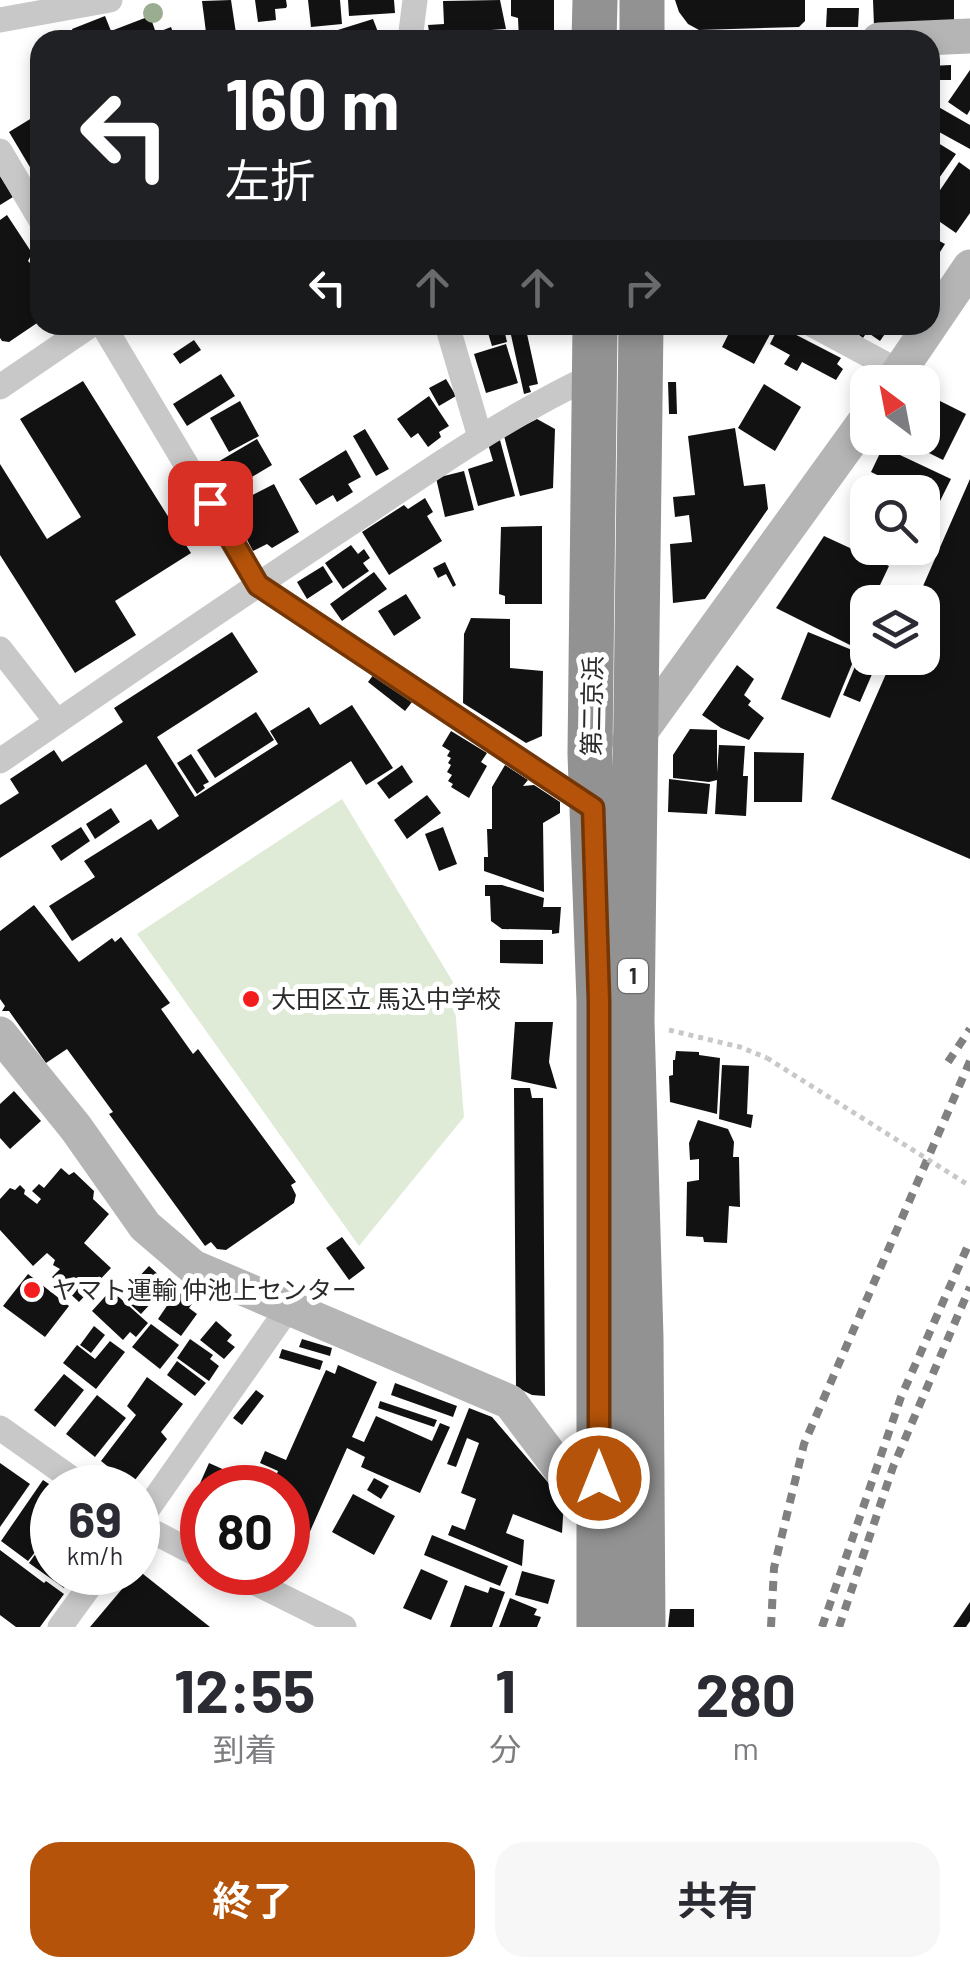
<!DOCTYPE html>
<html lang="ja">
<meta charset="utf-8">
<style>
body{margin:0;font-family:Barlow,"Noto Sans JP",sans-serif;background:#f7f7f7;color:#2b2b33;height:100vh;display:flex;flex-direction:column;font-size:38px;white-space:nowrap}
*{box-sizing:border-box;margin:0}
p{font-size:32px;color:#7c7c81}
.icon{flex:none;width:55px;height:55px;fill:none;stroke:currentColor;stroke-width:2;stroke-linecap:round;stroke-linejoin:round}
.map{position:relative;height:1627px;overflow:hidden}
.details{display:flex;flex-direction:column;background:#fff;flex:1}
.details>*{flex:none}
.guide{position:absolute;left:30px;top:30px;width:910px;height:305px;border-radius:30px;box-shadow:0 5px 15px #0003;background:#202124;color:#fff;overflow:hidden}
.needle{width:65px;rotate:328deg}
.controls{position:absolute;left:850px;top:365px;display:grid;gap:20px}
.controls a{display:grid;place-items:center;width:90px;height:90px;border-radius:20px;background:#fff;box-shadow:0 5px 15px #0003;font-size:50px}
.speed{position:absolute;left:30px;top:1465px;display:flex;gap:20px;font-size:50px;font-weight:700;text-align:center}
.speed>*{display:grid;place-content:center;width:130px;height:130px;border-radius:50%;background:#fff;box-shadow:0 5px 15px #0003;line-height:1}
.speed small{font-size:25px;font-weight:400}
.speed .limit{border:15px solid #d22;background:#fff;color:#111}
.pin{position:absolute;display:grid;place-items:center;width:85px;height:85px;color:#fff;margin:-42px;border-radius:20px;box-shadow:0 5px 15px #0006}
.me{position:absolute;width:110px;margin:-55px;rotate:0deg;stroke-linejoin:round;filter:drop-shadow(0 0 8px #0008)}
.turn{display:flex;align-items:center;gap:35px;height:210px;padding:0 30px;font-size:45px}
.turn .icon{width:130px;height:130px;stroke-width:2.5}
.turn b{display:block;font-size:70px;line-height:85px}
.lanes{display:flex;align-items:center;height:95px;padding:0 30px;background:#0003;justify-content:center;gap:50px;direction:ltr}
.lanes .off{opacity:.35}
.eta{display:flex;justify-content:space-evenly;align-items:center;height:170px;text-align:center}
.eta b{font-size:60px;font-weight:700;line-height:70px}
.cta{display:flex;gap:20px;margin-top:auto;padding:20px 30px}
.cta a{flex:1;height:115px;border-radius:30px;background:#b45309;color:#fff;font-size:40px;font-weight:700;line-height:115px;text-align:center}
.cta a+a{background:#f7f7f7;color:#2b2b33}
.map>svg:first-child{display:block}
</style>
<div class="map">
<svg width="970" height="1627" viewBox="0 0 970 1627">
<rect width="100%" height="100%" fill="#fff"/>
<path fill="#e0ebd7" d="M342,799L453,982L464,1117L359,1246L137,934Z"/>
<g fill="#121212">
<path d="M231,0L237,40H207L202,1Z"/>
<path d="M255,0H286L287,6L286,8L275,9L276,20L258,22Z"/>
<path d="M308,0H340L342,24L311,27Z"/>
<path d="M348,0H394L395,13L349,16Z"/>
<path d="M500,0L506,29L491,30L492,36L480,38L479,33L455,37V40H426L425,32H429L428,25L444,24L443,1Z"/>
<path d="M511,0H554V40H519L518,18L511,16Z"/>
<path d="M675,0H805V21L799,27L699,30L688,24L679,12Z"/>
<path d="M873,0H954V24L874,26Z"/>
<path d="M827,8H859L858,27H826Z"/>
<path d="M105,16L111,31L150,16L156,33L171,27L176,40H76L72,29Z"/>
<path d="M373,19L381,40H309V39Z"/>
<path d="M951,65V80H940V93L930,94V66Z"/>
<path d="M970,70V110L967,115L948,102Z"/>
<path d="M935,105L970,125V149L930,127V115Z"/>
<path d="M40,113V184L9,132Z"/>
<path d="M930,138L956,154L930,191Z"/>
<path d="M959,162L970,170V213L956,233L930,215V205Z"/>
<path d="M0,176L13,197L0,205Z"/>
<path d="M7,215L32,253L28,261L30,263L37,258L40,262V321L9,342L2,341L0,338V220Z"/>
<path d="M930,236L945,244L930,268Z"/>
<path d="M515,325H525L538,384L529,386L531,392L524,394L509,326Z"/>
<path d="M709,325H771L774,327L754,364L722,347L728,335Z"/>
<path d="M856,325H891L880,341L867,332L863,338L852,330Z"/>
<path d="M779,326L841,358L837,364L843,369L836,380L802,362L797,371L784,364L790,355L770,344Z"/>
<path d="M504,329L507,342L492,346L488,333Z"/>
<path d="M194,340L201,350L180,364L173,354Z"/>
<path d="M506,344L518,383L486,393L474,354Z"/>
<path d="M221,374L235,396L187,426L173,404Z"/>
<path d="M446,379L456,396L439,406L429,388Z"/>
<path d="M83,381L191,553L115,601L136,635L75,673L0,555V464L47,539L81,517L20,419Z"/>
<path d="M668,382H676L677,414H669Z"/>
<path d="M764,384L801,407L775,451L738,428Z"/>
<path d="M922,392L966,414L943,460L899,438H922Z"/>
<path d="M429,396L449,426L439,432L441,437L428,447L418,433L411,438L397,419Z"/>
<path d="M240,401L259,436L229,452L210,418Z"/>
<path d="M537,419L555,429L553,488L520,496L504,436Z"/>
<path d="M735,428L744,486L765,484L768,509L705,599L673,603L670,544L692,542L689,515L675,517L673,497L695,495L688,436Z"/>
<path d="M365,429L389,469L376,476L353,436Z"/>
<path d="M257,439L272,465L220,496L211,480L217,476L211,466Z"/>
<path d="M500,440L515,496L478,506L468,469L493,461L488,444Z"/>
<path d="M883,447L951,479L938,505L922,497V492H913L871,472Z"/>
<path d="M346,450L361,477L348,484L353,492L337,502L333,495L316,505L299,479Z"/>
<path d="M464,471L474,510L445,517L436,478Z"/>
<path d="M970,479V859L831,799L893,658H922V602H916Z"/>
<path d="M866,480L893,492H868V521L851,514Z"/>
<path d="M274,484L299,532L272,548L267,544L253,551L235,517L251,509L245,499Z"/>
<path d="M425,498L433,512L427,516L442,541L389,575L362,532L404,505L408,509Z"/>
<path d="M922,506L937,512L922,544Z"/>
<path d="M542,526V604H505V596L499,594L501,527Z"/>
<path d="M824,536L889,566L872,602H868V612L852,646L776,608Z"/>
<path d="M351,545L358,554L364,549L370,558L363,563L369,571L343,589L325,563Z"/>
<path d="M445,562L456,585L453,587L446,574L438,578L433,568Z"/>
<path d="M323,566L333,582L307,599L297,582Z"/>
<path d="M374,572L387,589L342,621L330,604Z"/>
<path d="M406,594L421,618L394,636L378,611Z"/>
<path d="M471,618L510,619V668L543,671L542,736L526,743L463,703L464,634Z"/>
<path d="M232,632L258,672L157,737L195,797L278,744L270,731L309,707L320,725L352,705L393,768L366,785L351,761L72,941L49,906L95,877L84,861L151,819L158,830L179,816L146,764L0,858V805L19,793L10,779L54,750L62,762L123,722L114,708Z"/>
<path d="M808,632L857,652L830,718L781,699Z"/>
<path d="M862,650L868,653V658H879L860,702L843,695Z"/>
<path d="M737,665L754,679L744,695L751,701L748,705L764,718L749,740L721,728L702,715Z"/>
<path d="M374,674L412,702L405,711L368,682Z"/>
<path d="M256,712L274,740L215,778L197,750Z"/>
<path d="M690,729L717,730V773L719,745L745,746L743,776H748L746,816L715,814L717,780L709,782L673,778V755Z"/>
<path d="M451,731L487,753L481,762L487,766L469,798L451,787L453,784L448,781L452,775L447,772L451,765L448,763L451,758L447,756L450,751L442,746Z"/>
<path d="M754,752L804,753L802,802H754Z"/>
<path d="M191,754L209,782L203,785L205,788L197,794L177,763Z"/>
<path d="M402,765L413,782L389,799L377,783Z"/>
<path d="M505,765L528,780L523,786L534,785L560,802V813L543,823L544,892L484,871V857H488L487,829H492V787Z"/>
<path d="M669,779L710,784L707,814L668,812Z"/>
<path d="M427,795L441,813L407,839L394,820Z"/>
<path d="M111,808L120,822L95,839L86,824Z"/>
<path d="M81,827L90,841L61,861L51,846Z"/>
<path d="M443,827L457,864L439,871L425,834Z"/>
<path d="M485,885H502L544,898L543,907H561L559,933L552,934V930L502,929L491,921L490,896H485Z"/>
<path d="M34,905L79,962L112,938L115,942L121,937L170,1003L161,1009L193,1054L198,1049L296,1182L291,1185L296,1195L294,1203L226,1250L217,1249L211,1242L205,1246L109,1114L113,1112L67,1049L46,1063L9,1011H2L5,1006L0,999V931Z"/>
<path d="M500,940H543V964L500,963Z"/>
<path d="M515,1022H553L549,1062L557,1089L511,1079Z"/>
<path d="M676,1051L699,1052V1055L720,1058L717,1114L670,1102L669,1076L673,1075V1060H675Z"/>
<path d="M722,1065L749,1066L747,1114L753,1115L751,1128L719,1119Z"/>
<path d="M514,1088H530L532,1098H543L545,1396L532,1395L516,1387Z"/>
<path d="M14,1091L41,1121L10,1149L0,1138V1104Z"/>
<path d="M698,1120L728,1129L734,1142L733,1157H739L740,1207L729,1206L727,1243L704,1242L703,1237L686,1236L687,1182L699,1180V1159L690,1160L689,1143Z"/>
<path d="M61,1168L69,1175L74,1172L94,1191L93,1199L109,1214L84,1243L111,1268L79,1302L52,1277L60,1269L53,1265L55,1260L47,1253L33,1266L0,1230V1199L10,1188L15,1190L20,1185L25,1190L24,1194L37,1204L41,1199L32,1191L39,1184L44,1188Z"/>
<path d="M342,1237L365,1268L349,1280L326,1248Z"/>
<path d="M149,1266L173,1288L158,1305L153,1301L141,1314L121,1296Z"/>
<path d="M28,1274L69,1306L45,1337L3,1306Z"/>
<path d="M181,1285L197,1297L189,1308L197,1314L181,1336L158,1319Z"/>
<path d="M111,1290L148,1323L136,1337L130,1332L123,1340L92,1311Z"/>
<path d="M216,1321L232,1335L227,1341L235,1347L224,1359L200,1340Z"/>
<path d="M151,1324L179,1345L160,1369L132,1347Z"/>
<path d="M94,1326L105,1335L91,1353L80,1345Z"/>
<path d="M190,1339L213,1355L210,1359L219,1366L209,1381L177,1358Z"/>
<path d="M302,1339L332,1348L330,1356L299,1347Z"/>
<path d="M110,1341L125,1352L96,1389L63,1363L77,1345L95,1359Z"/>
<path d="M282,1349L323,1361L320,1370L279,1358Z"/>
<path d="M177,1361L206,1383L195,1396L167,1375Z"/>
<path d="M338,1365L377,1382L352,1437L364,1442L376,1416L432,1441L440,1423L450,1427L420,1493L361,1467L365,1457L347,1448L296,1563L288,1559V1488H271L278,1471L260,1463L265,1451L286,1460L326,1370L335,1374Z"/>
<path d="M64,1374L84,1390L55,1427L34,1410Z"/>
<path d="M147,1377L183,1404L161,1432L167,1439L131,1485L101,1461L136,1415L127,1406Z"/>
<path d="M395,1383L457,1406L453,1417L391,1395Z"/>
<path d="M256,1390L264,1396L242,1425L233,1418Z"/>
<path d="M97,1395L126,1418L95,1457L66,1434Z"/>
<path d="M380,1401L437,1420L434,1427L378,1408Z"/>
<path d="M469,1408L492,1417L564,1501L562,1533L513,1514L506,1533L524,1540L522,1566L448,1535L452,1525L465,1530L476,1499L461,1493L479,1443L467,1438L456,1467L447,1464Z"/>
<path d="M0,1463L30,1484L0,1527Z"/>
<path d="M209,1463L265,1488H202V1522L186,1515Z"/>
<path d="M374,1478L389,1486L381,1499L367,1490Z"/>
<path d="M43,1480L52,1486L49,1493L52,1496V1519L36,1542L40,1546L28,1561L1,1541Z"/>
<path d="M353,1494L395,1516L374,1555L332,1532Z"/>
<path d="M52,1531V1572H75L64,1588L29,1563Z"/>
<path d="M432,1535L508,1566L500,1586L424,1555Z"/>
<path d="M0,1550L44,1583L46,1581L64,1594L40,1627H16L0,1615Z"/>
<path d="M421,1569L448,1581L431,1620L403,1608Z"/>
<path d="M138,1570L210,1627H90Z"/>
<path d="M522,1571L555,1580L548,1604L515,1595Z"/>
<path d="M465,1585L488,1593L490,1587L505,1592L492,1627H450Z"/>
<path d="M510,1598L537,1609L534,1615L541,1617L537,1627H499Z"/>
<path d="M970,1602V1621L966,1627H953Z"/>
<path d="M670,1609H694V1627H668Z"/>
</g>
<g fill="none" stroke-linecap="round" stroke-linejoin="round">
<path stroke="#c8c8c8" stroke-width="5" stroke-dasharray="5 5" stroke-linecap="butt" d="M669,1030L740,1047L767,1058"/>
<g stroke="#c8c8c8" stroke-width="25">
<path d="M0,20L110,0"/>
<path d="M410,40L415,0"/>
<path d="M0,151L40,219"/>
<path d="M103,325L258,585L593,808"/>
<path d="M447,325L480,437"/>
<path d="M813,325L900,372"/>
<path d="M0,387L91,325"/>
<path d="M0,649L57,722"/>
<path d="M0,761C118,680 235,599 354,521C433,468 510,414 596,374"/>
<path d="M0,1428L85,1488"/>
<path d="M138,1523L289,1307"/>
<path d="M138,1524L202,1557"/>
<path d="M233,1572L344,1627"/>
<path d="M60,1627L100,1572"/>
</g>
<g stroke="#b5b5b5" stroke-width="35">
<path d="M879,40L970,36"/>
<path d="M892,382L970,267"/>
<path d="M629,741L636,738L868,417"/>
<path d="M0,1034L76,1128L145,1226L193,1267L510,1402L565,1475L599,1478"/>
</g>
<g stroke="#929292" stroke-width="45">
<path d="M642,0V40"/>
<path d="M594,40L595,0"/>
<path d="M595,325L590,754L599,1001V1627"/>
<path d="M641,325L632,1022L641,1338L643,1627"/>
</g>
<g stroke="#808080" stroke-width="8" stroke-dasharray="10 8" stroke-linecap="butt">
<path d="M948,1062L970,1029"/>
<path d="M771,1627L774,1568L804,1444L970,1061"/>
<path d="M822,1627L901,1397L970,1241"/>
<path d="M839,1627L893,1467L970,1287"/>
</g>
<path stroke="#c8c8c8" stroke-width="5" stroke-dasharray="5 5" stroke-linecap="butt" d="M767,1058L970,1186"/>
</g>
<circle fill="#9bad90" cx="153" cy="13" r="10"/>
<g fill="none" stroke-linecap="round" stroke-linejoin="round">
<g stroke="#753606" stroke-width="25">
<path id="route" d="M210,503L258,585L593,808L599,1001V1478"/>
</g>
<use href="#route" stroke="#b45309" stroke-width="18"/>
</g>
<g fill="#f31d1d" stroke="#fff" stroke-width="4">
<circle cx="251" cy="999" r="10"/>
<circle cx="32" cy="1290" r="10"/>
</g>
<g text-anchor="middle" stroke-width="10" stroke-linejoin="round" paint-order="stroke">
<rect fill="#fff" stroke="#6b6b6b" stroke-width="2.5" x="618" y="959" width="30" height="34" rx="8"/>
<g font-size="22" font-weight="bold" fill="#2b2b2b">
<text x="633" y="984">1</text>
</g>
<g font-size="25" fill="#2b2b2b" stroke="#fff">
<text transform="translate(592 706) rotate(-89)" y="9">第二京浜</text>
</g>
<g font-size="25" fill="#2b2b2b" stroke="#fff" text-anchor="start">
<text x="271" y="1008">大田区立 馬込中学校</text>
<text x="52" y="1299">ヤマト運輸 仲池上センター</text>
</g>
</g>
</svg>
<div class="controls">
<a><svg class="needle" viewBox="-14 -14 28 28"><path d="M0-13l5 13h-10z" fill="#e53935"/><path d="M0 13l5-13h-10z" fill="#7c7c81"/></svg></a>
<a><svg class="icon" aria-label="search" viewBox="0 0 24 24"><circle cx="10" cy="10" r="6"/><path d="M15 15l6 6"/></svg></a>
<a><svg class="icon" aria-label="layers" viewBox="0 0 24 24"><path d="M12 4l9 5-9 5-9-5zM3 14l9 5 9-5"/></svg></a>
</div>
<div class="speed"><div>69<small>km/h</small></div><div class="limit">80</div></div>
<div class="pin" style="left:210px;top:503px;background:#d93025"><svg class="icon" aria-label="arrive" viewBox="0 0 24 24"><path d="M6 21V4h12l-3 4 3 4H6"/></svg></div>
<svg class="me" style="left:599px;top:1478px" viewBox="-20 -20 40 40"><circle r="17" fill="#b45309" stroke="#fff" stroke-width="3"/><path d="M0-11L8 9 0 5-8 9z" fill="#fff"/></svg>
<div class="guide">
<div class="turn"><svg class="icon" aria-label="left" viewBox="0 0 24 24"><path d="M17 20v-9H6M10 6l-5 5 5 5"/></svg><div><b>160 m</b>左折</div></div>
<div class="lanes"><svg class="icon" aria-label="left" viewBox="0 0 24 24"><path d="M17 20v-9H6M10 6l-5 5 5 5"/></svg><svg class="icon off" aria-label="ahead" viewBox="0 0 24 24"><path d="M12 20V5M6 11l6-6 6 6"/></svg><svg class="icon off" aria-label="ahead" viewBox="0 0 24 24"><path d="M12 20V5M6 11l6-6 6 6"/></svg><svg class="icon off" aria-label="right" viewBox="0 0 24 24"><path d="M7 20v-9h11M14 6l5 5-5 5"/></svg></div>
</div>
</div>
<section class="details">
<div class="eta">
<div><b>12:55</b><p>到着</p></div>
<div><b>1</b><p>分</p></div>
<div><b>280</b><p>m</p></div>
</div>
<div class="cta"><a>終了</a><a>共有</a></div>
</section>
